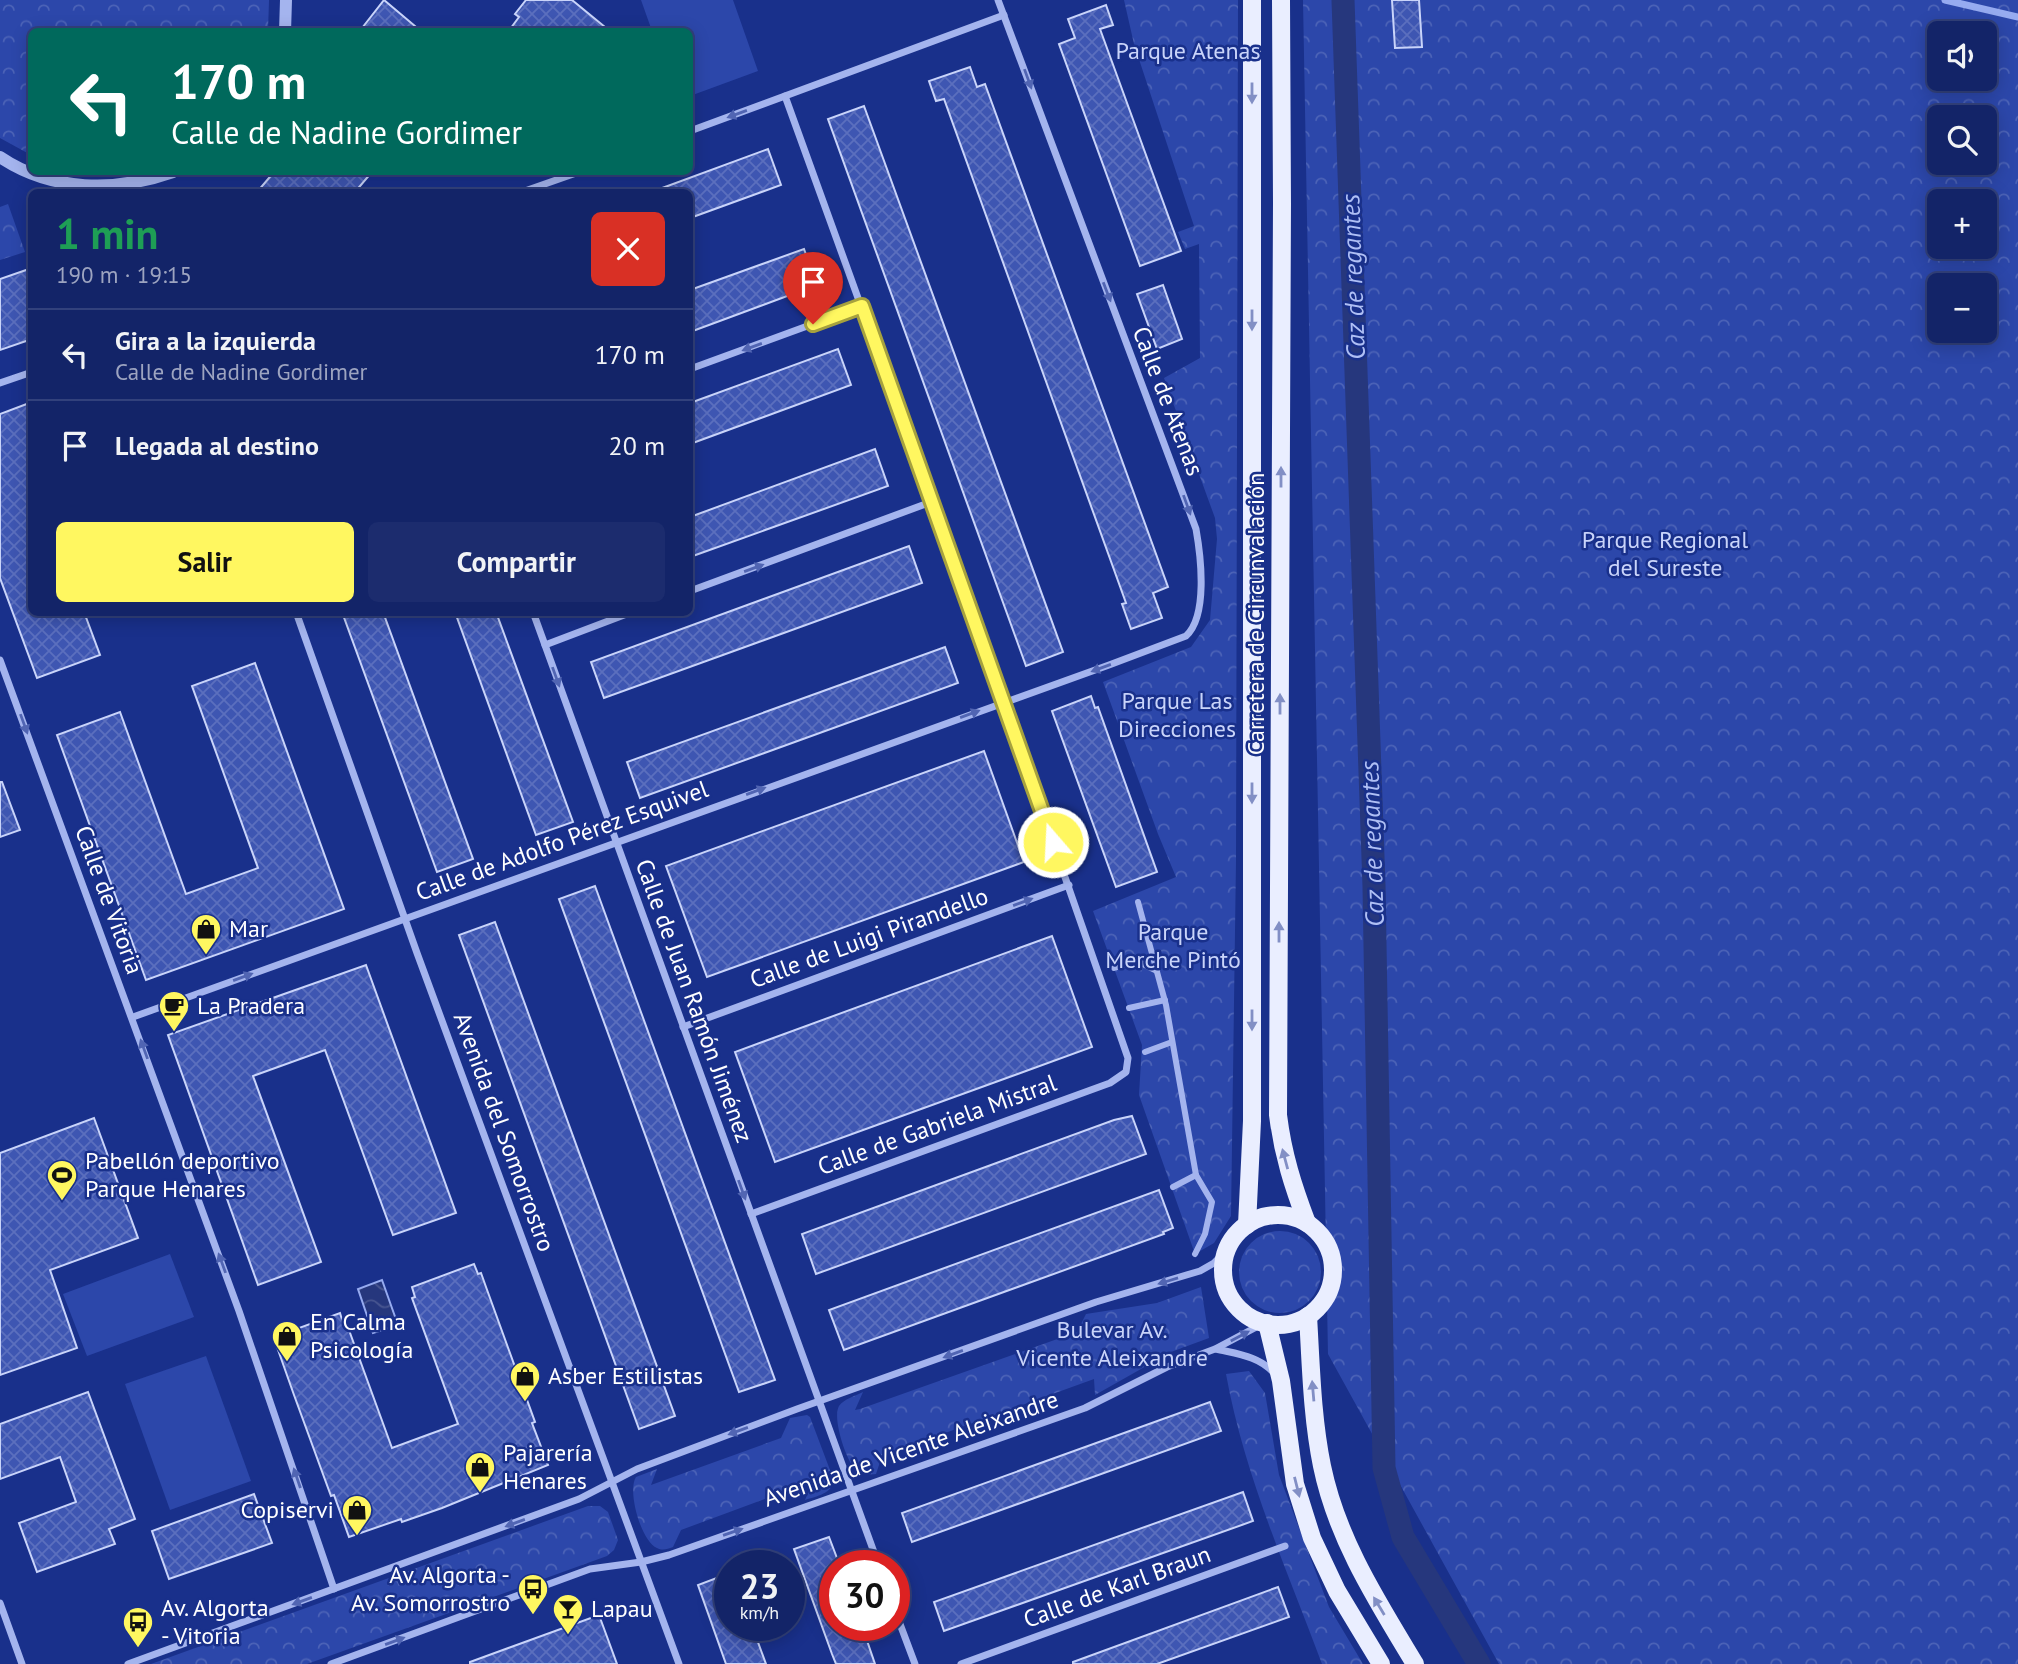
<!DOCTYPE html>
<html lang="es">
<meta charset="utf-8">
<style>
body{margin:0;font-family:"PT Sans",sans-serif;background:#1c2c6e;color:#f1f3f6;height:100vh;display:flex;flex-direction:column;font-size:26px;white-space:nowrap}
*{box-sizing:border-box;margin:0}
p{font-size:23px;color:#9da4c0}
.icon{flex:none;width:38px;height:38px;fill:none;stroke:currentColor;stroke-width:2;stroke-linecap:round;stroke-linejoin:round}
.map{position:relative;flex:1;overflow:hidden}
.drawer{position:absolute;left:28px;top:189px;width:665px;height:427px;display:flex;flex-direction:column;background:#132468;border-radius:10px;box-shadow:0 4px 18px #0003,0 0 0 2px #32417c}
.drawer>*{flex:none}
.banner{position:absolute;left:28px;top:28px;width:665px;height:147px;border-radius:10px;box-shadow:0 4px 18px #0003,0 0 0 2px #32417c;background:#00695c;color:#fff;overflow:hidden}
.controls{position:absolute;left:1927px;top:21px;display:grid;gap:14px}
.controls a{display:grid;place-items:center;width:70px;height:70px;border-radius:10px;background:#132468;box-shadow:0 4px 18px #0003,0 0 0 2px #32417c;font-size:35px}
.speed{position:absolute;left:714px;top:1550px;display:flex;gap:14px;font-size:35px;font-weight:700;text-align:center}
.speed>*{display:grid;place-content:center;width:91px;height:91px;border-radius:50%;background:#132468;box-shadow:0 4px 18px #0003,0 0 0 2px #32417c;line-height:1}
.speed small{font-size:18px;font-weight:400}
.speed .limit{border:10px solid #d22;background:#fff;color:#111}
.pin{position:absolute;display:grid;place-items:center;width:60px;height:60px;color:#fff;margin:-72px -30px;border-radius:50% 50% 50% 0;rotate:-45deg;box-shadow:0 0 7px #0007}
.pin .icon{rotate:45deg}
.me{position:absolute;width:77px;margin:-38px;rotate:341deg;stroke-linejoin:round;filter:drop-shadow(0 0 5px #0008)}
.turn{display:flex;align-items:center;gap:24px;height:147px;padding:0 28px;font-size:32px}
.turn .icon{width:91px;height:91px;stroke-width:2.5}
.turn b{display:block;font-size:49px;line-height:60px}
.round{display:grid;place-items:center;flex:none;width:74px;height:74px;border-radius:10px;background:#1c2c6e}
.headline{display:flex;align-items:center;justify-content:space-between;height:119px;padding:0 28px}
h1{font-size:42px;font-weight:800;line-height:52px;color:#1e9e55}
.action{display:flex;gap:14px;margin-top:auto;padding:14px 28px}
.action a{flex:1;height:80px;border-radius:10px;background:#fff760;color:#111;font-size:28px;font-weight:800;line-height:80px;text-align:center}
.action a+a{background:#1c2c6e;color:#f1f3f6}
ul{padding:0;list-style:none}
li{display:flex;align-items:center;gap:21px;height:91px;padding:0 28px;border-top:2px solid #32417c}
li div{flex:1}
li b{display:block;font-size:26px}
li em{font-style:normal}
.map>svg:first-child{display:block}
</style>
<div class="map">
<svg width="2018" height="1664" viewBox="0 0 2018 1664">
<defs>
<pattern id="forest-crowns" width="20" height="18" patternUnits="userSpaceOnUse" patternTransform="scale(1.75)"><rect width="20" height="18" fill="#2c47aa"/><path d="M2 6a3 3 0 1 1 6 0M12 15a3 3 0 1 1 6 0" fill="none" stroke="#4c63b7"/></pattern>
<pattern id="water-waves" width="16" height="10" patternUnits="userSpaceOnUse" patternTransform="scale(1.75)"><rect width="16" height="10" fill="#26377d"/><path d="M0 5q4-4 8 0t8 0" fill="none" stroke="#475590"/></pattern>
<pattern id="building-cross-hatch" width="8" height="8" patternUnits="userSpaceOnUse" patternTransform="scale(1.75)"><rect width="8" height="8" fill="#3e56b2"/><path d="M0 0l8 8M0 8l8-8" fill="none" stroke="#5b6fbe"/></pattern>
</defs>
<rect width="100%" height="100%" fill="#19308b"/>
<g fill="url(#forest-crowns)" fill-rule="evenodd">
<path d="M0,0H269L268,31L32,32L31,155L0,138Z"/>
<path d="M1124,0H1238L1236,860L1231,1216L1214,1243L1195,1254L1139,1095L1142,1045L1093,911L1176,877L1158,834L1103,682L1191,647L1210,620L1217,539L1215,518L1164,378L1200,358L1199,244L1185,249L1178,232L1194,226L1134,44Z"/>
<path d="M1303,0H2018V1664H1499L1328,1354ZM1939,33H1984V79H1939ZM1939,117H1984V163H1939ZM1939,201H1984V247H1939ZM1939,285H1984V331H1939Z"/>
<path d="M8,204L25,252L0,260V207Z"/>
<circle cx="1280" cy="1272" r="41"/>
<path d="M1201,1287L1209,1338L1171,1352L1095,1395L1094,1379L882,1456L876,1474C869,1475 861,1474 855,1469C846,1460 832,1418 839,1406C844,1399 855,1396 863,1392L855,1410L860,1409L1077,1332L1086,1314L1157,1303Z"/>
<path d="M1249,1371L1265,1393L1279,1475L1329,1607L1363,1664H1322C1287,1570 1244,1474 1226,1374Z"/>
<path d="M807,1415L810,1417L833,1478C835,1493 817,1496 805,1500L813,1481L681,1530L673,1547C667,1549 663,1551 657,1548C641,1541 627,1491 636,1477L657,1469L651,1485L781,1438L790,1418Z"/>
<path d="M588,1506H600L608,1512L618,1540L614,1550L607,1556L307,1664H151Z"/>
</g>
<g fill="#2c47aa">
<path d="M641,0H733L758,71L690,96V32L652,31Z"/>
<path d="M170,1254L194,1317L87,1356L63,1294Z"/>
<path d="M206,1356L251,1481L170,1510L125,1384Z"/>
</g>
<path fill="url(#water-waves)" stroke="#96abf0" stroke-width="2" d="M382,1280L398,1325L373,1333L358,1289Z"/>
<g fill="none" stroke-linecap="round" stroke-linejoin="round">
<path stroke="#96abf0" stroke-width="7" d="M1945,0L2018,17"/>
<path stroke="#26377d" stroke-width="23" d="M1343,0L1374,886L1384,1468L1403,1537L1479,1664"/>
</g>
<g fill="url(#building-cross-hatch)" stroke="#c9d4fa" stroke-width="2">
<path d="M384,0L422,32H359Z"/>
<path d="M526,0H572L611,32H508L519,17L515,14Z"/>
<path d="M1392,0H1419L1422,47L1395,48Z"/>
<path d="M1106,5L1113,25L1100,29L1181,251L1140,266L1059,44L1075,38L1068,19Z"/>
<path d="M970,67L977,87L985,84L1168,587L1153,593L1162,618L1131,629L1122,604L1126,603L944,99L936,101L929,81Z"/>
<path d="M864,106L1063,652L1026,666L828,119Z"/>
<path d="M768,149L781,185L690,218V192H654V191Z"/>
<path d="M274,172H372L355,192H257Z"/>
<path d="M804,249L817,285L690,332V290Z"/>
<path d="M32,268V339L0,350V279Z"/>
<path d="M1163,285L1182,339L1157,349L1137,294Z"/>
<path d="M838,349L851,385L690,444V403Z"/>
<path d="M32,402V612H84L100,655L37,678L0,578V414Z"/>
<path d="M875,449L888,486L690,557V517Z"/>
<path d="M909,546L922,583L604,698L591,662Z"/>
<path d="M342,612H383L473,859L437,872Z"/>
<path d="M455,612H496L573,822L536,835Z"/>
<path d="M945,647L958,683L640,798L627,762Z"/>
<path d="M255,663L344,909L146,980L57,735L120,712L186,894L258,868L192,686Z"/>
<path d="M1091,696L1095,708L1098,707L1157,872L1116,887L1052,711Z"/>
<path d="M984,751L1024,862L707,977L666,866Z"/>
<path d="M0,782H2L20,830L0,837Z"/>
<path d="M595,886L775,1380L739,1392L559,899Z"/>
<path d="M495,922L675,1416L639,1429L459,935Z"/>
<path d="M1052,936L1092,1047L775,1162L735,1052Z"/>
<path d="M366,965L456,1213L393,1235L325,1050L253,1076L321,1262L258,1285L168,1035Z"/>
<path d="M1132,1116L1146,1154L816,1274L802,1234L1114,1120Z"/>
<path d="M94,1118L138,1238L50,1270L77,1348L0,1375V1153Z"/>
<path d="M1159,1190L1173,1228L1163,1232L1164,1234L844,1350L829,1310Z"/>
<path d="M474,1264L478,1274L481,1273L486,1287L535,1422L532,1423L548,1465L442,1508L402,1522L401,1519L349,1537L334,1495L331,1496L294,1395L277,1347L280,1346L277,1336L340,1313L343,1323L346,1322L392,1448L430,1434L458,1424L412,1298L415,1297L412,1287Z"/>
<path d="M88,1392L135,1519L109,1529L115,1544L37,1572L19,1523L76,1502L60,1457L0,1479V1424Z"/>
<path d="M1210,1402L1221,1431L912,1542L902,1513Z"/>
<path d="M1243,1492L1253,1521L944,1631L934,1602Z"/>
<path d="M254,1494L272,1543L169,1579L152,1531Z"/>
<path d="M829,1537L840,1566H835V1626H862L875,1664H836L832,1654L794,1549Z"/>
<path d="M730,1573V1626H752L766,1664H726L698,1585Z"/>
<path d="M1278,1587L1289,1617L1157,1664H1073V1662Z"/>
<path d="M599,1615L617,1664H470V1662Z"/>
</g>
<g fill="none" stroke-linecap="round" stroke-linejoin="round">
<g stroke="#a4b4ee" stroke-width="6">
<path d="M1138,902L1166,1005L1196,1175L1212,1202L1205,1234L1195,1254"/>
<path d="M1114,968L1137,961L1157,971"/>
<path d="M1129,1008L1165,1000"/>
<path d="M1145,1052L1172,1042"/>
<path d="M1173,1187L1196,1175"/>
</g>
<g stroke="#a4b4ee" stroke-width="7">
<path d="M690,131L1004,15"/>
<path d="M522,192L579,172"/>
<path d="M690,369L862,306"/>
<path d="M0,383L32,372"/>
<path d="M690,591L931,502"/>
<path d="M296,612L417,953L679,1664"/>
<path d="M533,612L879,1566"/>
<path d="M545,645L632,612"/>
<path d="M0,660L239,1311L334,1589"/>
<path d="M133,1017L1109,665L1186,636C1208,616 1201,557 1196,529L998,0"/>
<path d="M683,1027L1069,885"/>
<path d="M751,1214L1110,1083L1126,1072L1128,1058L1004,702L785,96"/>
<path d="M1216,1349C1237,1354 1259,1356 1274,1373"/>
<path d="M0,1603L22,1664"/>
<path d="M894,1608L915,1664"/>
<path d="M128,1664L579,1499L637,1469L797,1409L1096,1302L1200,1271L1214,1263L1227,1250"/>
<path d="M331,1664L590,1569L641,1562L669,1555L1085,1408L1167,1367L1215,1349L1264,1323"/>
<path d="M961,1664L1285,1546"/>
</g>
<g stroke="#a4b4ee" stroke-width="12">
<path d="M285,32L286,0"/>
<path d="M0,157C52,192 116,192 173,172"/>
</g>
<g stroke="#eaeeff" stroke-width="18">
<path d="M1281,0L1282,203L1278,1115C1283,1155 1293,1186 1307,1223"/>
<circle cx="1278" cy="1270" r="55"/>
<path d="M1247,1225L1252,1121V0"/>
<path d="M1308,1316C1311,1366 1312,1417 1322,1466C1337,1539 1377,1601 1415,1664"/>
<path d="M1267,1323L1281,1381L1295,1484L1312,1538L1337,1591L1381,1664"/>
</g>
</g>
<defs><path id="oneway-solid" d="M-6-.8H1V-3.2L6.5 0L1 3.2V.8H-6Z" transform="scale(1.75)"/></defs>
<g fill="#5165b3">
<use href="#oneway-solid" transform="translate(1028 79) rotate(70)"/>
<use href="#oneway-solid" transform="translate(737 114) rotate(160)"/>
<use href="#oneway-solid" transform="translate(1107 292) rotate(69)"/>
<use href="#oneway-solid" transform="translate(752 347) rotate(160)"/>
<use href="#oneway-solid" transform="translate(1187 505) rotate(70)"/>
<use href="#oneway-solid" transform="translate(754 568) rotate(-20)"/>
<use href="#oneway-solid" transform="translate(1101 668) rotate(160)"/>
<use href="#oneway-solid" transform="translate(556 677) rotate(70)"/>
<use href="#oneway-solid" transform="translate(970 714) rotate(-20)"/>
<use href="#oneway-solid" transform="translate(24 724) rotate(70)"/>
<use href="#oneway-solid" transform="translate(756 791) rotate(-20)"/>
<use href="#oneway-solid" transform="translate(1023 902) rotate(-20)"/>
<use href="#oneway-solid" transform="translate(243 977) rotate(-20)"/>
<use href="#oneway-solid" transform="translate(144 1049) rotate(-110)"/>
<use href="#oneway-solid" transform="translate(742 1190) rotate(70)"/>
<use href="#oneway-solid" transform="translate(222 1263) rotate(-110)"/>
<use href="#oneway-solid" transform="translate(1168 1281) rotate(163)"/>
<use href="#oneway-solid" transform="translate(1240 1336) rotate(-28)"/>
<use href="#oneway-solid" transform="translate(953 1354) rotate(160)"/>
<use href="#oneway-solid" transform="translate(738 1431) rotate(160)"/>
<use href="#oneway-solid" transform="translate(297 1478) rotate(-109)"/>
<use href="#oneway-solid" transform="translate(515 1523) rotate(160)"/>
<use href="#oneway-solid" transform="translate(733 1532) rotate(-19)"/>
<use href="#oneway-solid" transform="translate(302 1601) rotate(160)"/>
<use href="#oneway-solid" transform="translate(395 1641) rotate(-20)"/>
</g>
<g fill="#828fc5">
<use href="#oneway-solid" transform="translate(1252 93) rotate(90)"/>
<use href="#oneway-solid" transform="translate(1252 320) rotate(90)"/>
<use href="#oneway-solid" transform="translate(1281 477) rotate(-90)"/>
<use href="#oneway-solid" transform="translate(1280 704) rotate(-90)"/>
<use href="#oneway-solid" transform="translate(1252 793) rotate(90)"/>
<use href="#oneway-solid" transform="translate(1279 932) rotate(-90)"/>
<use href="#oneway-solid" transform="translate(1252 1020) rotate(90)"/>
<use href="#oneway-solid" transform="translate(1285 1159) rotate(-105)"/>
<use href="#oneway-solid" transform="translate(1313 1391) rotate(-95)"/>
<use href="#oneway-solid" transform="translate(1297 1487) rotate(76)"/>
<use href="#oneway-solid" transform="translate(1379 1606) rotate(-121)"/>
</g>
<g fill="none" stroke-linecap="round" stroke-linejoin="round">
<g stroke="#a6a13e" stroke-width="18">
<path id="route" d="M813,324L862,306L1053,842"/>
</g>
<use href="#route" stroke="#fff760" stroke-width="12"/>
</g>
<defs>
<g id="shop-pin" transform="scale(1.575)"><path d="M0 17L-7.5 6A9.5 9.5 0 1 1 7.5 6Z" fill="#fff760" stroke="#19308b"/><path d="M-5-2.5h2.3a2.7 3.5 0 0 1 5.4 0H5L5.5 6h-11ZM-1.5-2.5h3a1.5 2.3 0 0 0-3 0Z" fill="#111"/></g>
<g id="cafe-pin" transform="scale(1.575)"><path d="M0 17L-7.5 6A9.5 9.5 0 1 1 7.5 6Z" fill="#fff760" stroke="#19308b"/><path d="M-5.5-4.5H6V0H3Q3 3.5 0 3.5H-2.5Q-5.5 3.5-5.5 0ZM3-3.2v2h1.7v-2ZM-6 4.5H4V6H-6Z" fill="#111"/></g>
<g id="stadium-pin" transform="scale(1.575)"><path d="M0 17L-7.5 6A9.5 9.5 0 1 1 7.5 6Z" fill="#fff760" stroke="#19308b"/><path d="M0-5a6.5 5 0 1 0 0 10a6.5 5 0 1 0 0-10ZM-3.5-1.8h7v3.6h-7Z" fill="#111"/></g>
<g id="bus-pin" transform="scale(1.575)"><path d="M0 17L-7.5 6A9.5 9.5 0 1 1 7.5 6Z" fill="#fff760" stroke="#19308b"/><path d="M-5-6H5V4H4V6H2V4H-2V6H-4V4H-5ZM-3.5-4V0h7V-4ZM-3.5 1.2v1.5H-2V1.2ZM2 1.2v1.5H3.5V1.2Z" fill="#111"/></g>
<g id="bar-pin" transform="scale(1.575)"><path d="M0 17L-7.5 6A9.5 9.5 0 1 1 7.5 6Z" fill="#fff760" stroke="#19308b"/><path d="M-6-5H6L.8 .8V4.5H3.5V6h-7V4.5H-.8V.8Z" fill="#111"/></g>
</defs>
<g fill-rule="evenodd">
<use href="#shop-pin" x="206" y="929"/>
<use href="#cafe-pin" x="174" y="1006"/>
<use href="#stadium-pin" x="62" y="1175"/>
<use href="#shop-pin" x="287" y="1336"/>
<use href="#shop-pin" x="525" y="1376"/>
<use href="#shop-pin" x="480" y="1467"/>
<use href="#shop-pin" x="357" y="1510"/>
<use href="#bus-pin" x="533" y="1589"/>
<use href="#bar-pin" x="568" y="1609"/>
<use href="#bus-pin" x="138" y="1622"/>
</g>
<g text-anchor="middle" stroke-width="5" stroke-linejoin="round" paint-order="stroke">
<g font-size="24" fill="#c9d4fa" stroke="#19308b">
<text x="1188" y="59">Parque Atenas</text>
<text x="1665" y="548">Parque Regional<tspan x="1665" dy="28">del Sureste</tspan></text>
<text x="1177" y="709">Parque Las<tspan x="1177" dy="28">Direcciones</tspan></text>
<text x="1173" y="940">Parque<tspan x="1173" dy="28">Merche Pintó</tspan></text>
<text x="1112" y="1338">Bulevar Av.<tspan x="1112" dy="28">Vicente Aleixandre</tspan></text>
</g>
<g font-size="24" fill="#fff" stroke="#19308b">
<text transform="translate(1168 401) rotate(69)" y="8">Calle de Atenas</text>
<text transform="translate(1256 614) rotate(-90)" y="8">Carretera de Circunvalación</text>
<text transform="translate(562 841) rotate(-20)" y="8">Calle de Adolfo Pérez Esquivel</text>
<text transform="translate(109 900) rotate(70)" y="8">Calle de Vitoria</text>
<text transform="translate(869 938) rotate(-20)" y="8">Calle de Luigi Pirandello</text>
<text transform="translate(694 1001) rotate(70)" y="8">Calle de Juan Ramón Jiménez</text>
<text transform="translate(937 1125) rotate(-20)" y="8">Calle de Gabriela Mistral</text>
<text transform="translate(504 1132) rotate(70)" y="8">Avenida del Somorrostro</text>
<text transform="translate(911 1449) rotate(-19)" y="8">Avenida de Vicente Aleixandre</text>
<text transform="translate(1117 1587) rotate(-20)" y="8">Calle de Karl Braun</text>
</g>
<g font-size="24" fill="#fff" stroke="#19308b" text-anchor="start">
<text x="229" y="937">Mar</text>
<text x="197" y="1014">La Pradera</text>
<text x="85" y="1169">Pabellón deportivo<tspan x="85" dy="28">Parque Henares</tspan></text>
<text x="310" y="1330">En Calma<tspan x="310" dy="28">Psicología</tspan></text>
<text x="548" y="1384">Asber Estilistas</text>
<text x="503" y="1461">Pajarería<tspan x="503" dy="28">Henares</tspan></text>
<text x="334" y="1518" text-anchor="end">Copiservi</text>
<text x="510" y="1583" text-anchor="end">Av. Algorta -<tspan x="510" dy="28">Av. Somorrostro</tspan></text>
<text x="161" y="1616">Av. Algorta<tspan x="161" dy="28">- Vitoria</tspan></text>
<text x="591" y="1617">Lapau</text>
</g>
<g font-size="26" font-style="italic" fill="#afbff5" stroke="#19308b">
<text transform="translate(1353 277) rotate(-92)" y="9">Caz de regantes</text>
<text transform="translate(1372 844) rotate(-92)" y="9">Caz de regantes</text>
</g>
</g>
</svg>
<div class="controls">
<a><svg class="icon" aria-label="sound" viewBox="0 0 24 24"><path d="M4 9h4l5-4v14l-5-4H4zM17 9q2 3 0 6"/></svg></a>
<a><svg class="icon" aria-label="search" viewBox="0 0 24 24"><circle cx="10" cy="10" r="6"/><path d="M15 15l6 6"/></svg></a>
<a>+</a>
<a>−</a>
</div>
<div class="speed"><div>23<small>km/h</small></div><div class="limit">30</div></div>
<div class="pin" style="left:813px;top:324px;background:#d93025"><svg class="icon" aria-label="arrive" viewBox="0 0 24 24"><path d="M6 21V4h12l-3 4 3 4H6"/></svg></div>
<svg class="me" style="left:1053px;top:842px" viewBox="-20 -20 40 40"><circle r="17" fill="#fff760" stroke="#fff" stroke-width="3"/><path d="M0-11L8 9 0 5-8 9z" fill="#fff"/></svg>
<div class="banner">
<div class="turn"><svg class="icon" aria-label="left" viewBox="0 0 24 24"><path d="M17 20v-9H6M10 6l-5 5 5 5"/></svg><div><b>170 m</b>Calle de Nadine Gordimer</div></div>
</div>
<section class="drawer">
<div class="headline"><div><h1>1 min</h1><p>190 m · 19:15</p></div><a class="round" style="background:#d93025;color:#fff"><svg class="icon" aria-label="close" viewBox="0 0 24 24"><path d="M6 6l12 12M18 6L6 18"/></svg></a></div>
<ul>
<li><svg class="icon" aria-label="left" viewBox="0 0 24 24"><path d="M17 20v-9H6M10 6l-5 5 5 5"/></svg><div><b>Gira a la izquierda</b><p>Calle de Nadine Gordimer</p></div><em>170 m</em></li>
<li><svg class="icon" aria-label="arrive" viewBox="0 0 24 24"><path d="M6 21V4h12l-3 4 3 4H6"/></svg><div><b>Llegada al destino</b></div><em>20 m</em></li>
</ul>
<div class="action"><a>Salir</a><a>Compartir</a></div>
</section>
</div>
